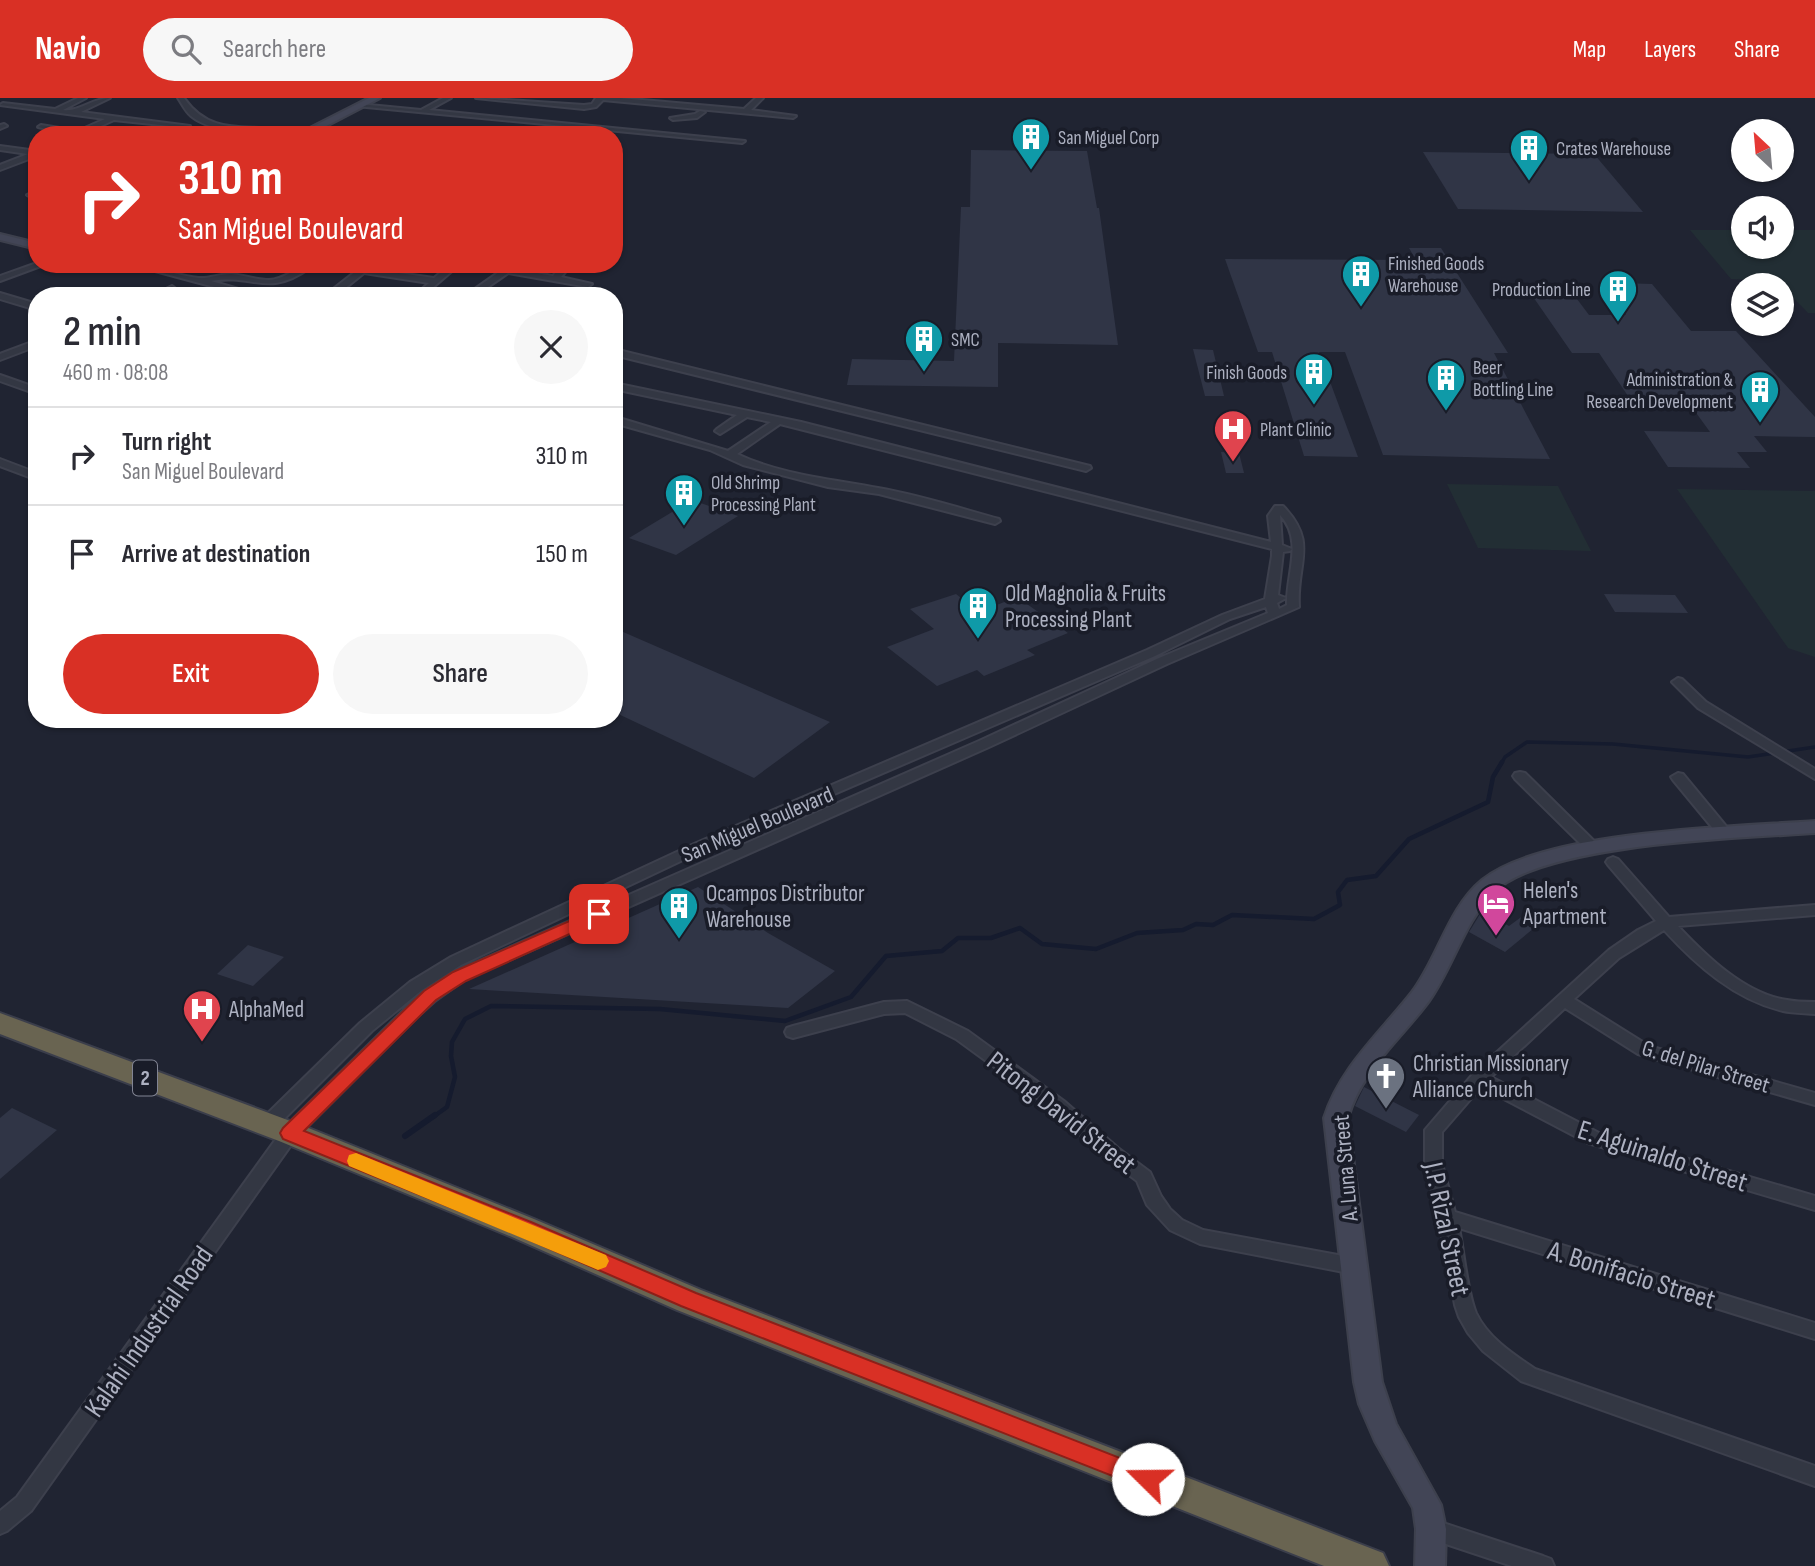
<!DOCTYPE html>
<meta charset="utf-8">
<style>
body{margin:0;font-family:"Sofia Sans Condensed",sans-serif;background:#f7f7f7;color:#2b2b33;height:100vh;display:flex;flex-direction:column;font-size:26px;white-space:nowrap}
*{box-sizing:border-box;margin:0}
p{font-size:23px;color:#7c7c81}
.icon{flex:none;width:38px;height:38px;fill:none;stroke:currentColor;stroke-width:2;stroke-linecap:round;stroke-linejoin:round}
.map{position:relative;flex:1;overflow:hidden}
.sheet{position:absolute;left:28px;top:189px;width:595px;height:441px;display:flex;flex-direction:column;background:#fff;border-radius:28px;box-shadow:0 2px 5px #0004}
.sheet>*{flex:none}
.guide{position:absolute;left:28px;top:28px;width:595px;height:147px;border-radius:28px;box-shadow:0 2px 5px #0004;background:#d93025;color:#fff;overflow:hidden}
.needle{width:46px;rotate:334deg}
.fabs{position:absolute;left:1731px;top:21px;display:grid;gap:14px}
.fabs a{display:grid;place-items:center;width:63px;height:63px;border-radius:50%;background:#fff;box-shadow:0 2px 5px #0004;font-size:35px}
.pin{position:absolute;display:grid;place-items:center;width:60px;height:60px;color:#fff;margin:-30px;border-radius:14px;box-shadow:0 4px 10px #0006}
.me{position:absolute;width:77px;margin:-38px;rotate:292deg;stroke-linejoin:round;filter:drop-shadow(0 0 5px #0008)}
.turn{display:flex;align-items:center;gap:24px;height:147px;padding:0 35px;font-size:32px}
.turn .icon{width:91px;height:91px;stroke-width:2.5}
.turn b{display:block;font-size:49px;line-height:60px}
.round{display:grid;place-items:center;flex:none;width:74px;height:74px;border-radius:37px;background:#f7f7f7}
.overview{display:flex;align-items:center;justify-content:space-between;height:119px;padding:0 35px}
h1{font-size:42px;font-weight:600;line-height:52px}
.primary-button{display:flex;gap:14px;margin-top:auto;padding:14px 35px}
.primary-button a{flex:1;height:80px;border-radius:42px;background:#d93025;color:#fff;font-size:28px;font-weight:600;line-height:80px;text-align:center}
.primary-button a+a{background:#f7f7f7;color:#2b2b33}
ul{padding:0;list-style:none}
li{display:flex;align-items:center;gap:21px;height:98px;padding:0 35px;border-top:2px solid #e1e1e2}
li div{flex:1}
li b{display:block;font-size:26px}
li em{font-style:normal}
header{display:flex;align-items:center;gap:42px;box-sizing:border-box;height:98px;padding:0 35px;background:#d93025;color:#fff}
header strong{font-size:33px}
nav{display:flex;gap:38px;margin-inline-start:auto;font-size:24px}
.search{width:490px;height:63px;background:#f7f7f7;display:flex;align-items:center;gap:18px;box-sizing:border-box;padding:0 24px;border-radius:38px;color:#7c7c81;font-size:26px}
.map>svg:first-child{display:block}
</style>
<header>
<strong>Navio</strong>
<div class="search"><svg class="icon" aria-label="search" viewBox="0 0 24 24"><circle cx="10" cy="10" r="6"/><path d="M15 15l6 6"/></svg>Search here</div>
<nav><a>Map</a><a>Layers</a><a>Share</a></nav>
</header>
<div class="map">
<svg width="1815" height="1468" viewBox="0 0 1815 1468">
<rect width="100%" height="100%" fill="#202432"/>
<g fill="#222e34">
<path d="M1690,132H1743V149H1782V132H1815V215H1808L1777,183L1731,181Z"/>
<path d="M1447,386L1558,388L1591,453L1478,450Z"/>
<path d="M1677,391L1815,393V559L1788,550Z"/>
</g>
<g fill="none" stroke-linecap="round" stroke-linejoin="round">
<path stroke="#151b2e" stroke-width="3.5" d="M1501,666L1505,659L1527,644L1613,646L1748,659L1815,649"/>
<path stroke="#151b2e" stroke-width="4.5" d="M433,1019L447,1009L455,979L451,958L452,944L465,921L491,908L660,911L785,923L851,899L886,858L942,853L958,840H991L1020,830L1042,846L1096,851L1137,835L1183,832L1196,826L1213,827L1232,817L1314,821L1340,807L1338,794L1347,782L1376,778L1409,741L1488,704L1493,679L1502,664"/>
<path stroke="#151b2e" stroke-width="6" d="M405,1038L435,1017"/>
</g>
<g fill="#303546">
<path d="M971,52L1087,53L1097,110H1099L1118,247L998,245V289L847,287L852,261L954,263L961,109H970Z"/>
<path d="M1423,54L1594,56L1643,114L1458,111Z"/>
<path d="M1409,150H1441L1508,255H1494L1550,361L1383,357L1345,254H1319L1358,359L1304,358L1272,254H1258L1225,161L1416,162Z"/>
<path d="M1620,185L1652,186L1691,233H1736L1815,319V339L1754,338L1767,354H1737L1750,370L1668,369L1644,333L1710,334L1686,301H1630L1599,255H1572L1529,193H1571L1589,217H1626L1611,198H1630Z"/>
<path d="M1193,251L1213,252L1224,298H1205Z"/>
<path d="M1221,354L1239,355L1244,375H1226Z"/>
<path d="M692,402L738,418L676,457L629,440Z"/>
<path d="M956,496L979,514L1017,499L1068,535L1027,552L1035,557L984,578L977,572L937,588L887,549L934,531L910,511Z"/>
<path d="M1604,496L1675,497L1688,515L1615,514Z"/>
<path d="M614,530L830,624L754,680L614,614Z"/>
<path d="M698,789L768,835L835,873L788,910L469,891Z"/>
<path d="M1482,813L1509,828L1524,817L1539,826L1505,854L1469,834Z"/>
<path d="M248,847L284,859L253,888L217,876Z"/>
<path d="M1364,989L1419,1017L1406,1034L1355,1008Z"/>
<path d="M12,1010L57,1032L0,1081V1020Z"/>
</g>
<g fill="none" stroke-linecap="round" stroke-linejoin="round">
<g stroke="#3d404d" stroke-width="4">
<g id="street">
<path d="M78,0H86L63,12C80,14 93,0 110,0L81,14L190,28L177,37H169L180,29L114,22L81,37H72L38,29L41,27L78,33L105,21L0,7L3,5L55,11Z"/>
<path d="M178,0H184C215,45 258,20 299,37C270,37 214,37 191,18C186,14 182,6 178,0Z"/>
<path d="M443,0H451L429,12L745,43L742,45L356,8L359,6L421,12Z"/>
<path d="M476,0L584,7L592,6L596,0H620L744,11L756,0H763L751,12L796,18L793,20L603,2L596,9L584,11Z"/>
<path d="M700,13L705,14L697,20L673,22L670,20L695,16Z"/>
<path d="M0,27L4,26L7,28L0,31Z"/>
<path d="M135,34L137,35L138,37H132Z"/>
<path d="M0,48L37,53V58L0,72V67L28,56L0,52Z"/>
<path d="M614,70H619L620,72L614,74Z"/>
<path d="M37,92V97L31,99L27,97Z"/>
<path d="M37,165L46,166L0,183V178Z"/>
<path d="M129,166C153,166 175,178 199,180C208,181 220,176 231,176C243,177 256,182 269,182C292,181 305,156 329,170L325,172L311,169C266,201 255,175 211,183L263,198H248Z"/>
<path d="M365,166H373L370,171L434,180L451,166H460L423,198H414L429,185L364,175L338,196H332V192Z"/>
<path d="M465,166H485L553,178L563,166H572L561,179L592,186L588,189L508,175L475,198H465L499,174Z"/>
<path d="M172,188L176,191C169,197 161,198 152,198Z"/>
<path d="M0,195L37,206V212L0,201Z"/>
<path d="M37,242V248L0,262V256Z"/>
<path d="M614,251L1090,368L1091,370L1086,373L614,257Z"/>
<path d="M0,277L37,290V296L0,283Z"/>
<path d="M614,285L801,324L1271,444L1268,418L1275,408H1283C1319,445 1296,465 1299,509L1167,566L989,649L464,882L436,902L417,919L296,1040L31,1413L7,1433L0,1436V1413L17,1399L284,1030L405,911L424,894L454,874L979,643L1159,560L1268,515L1266,509L1230,521L1155,558L704,752L461,867L422,892L372,933L273,1032L267,1034L261,1032L258,1027L261,1022L360,925L410,884L451,859L694,746L1147,552L1222,517L1265,501L1272,458V451L780,326L737,356C781,377 831,381 878,390C919,397 959,410 999,421L1000,423L995,426L879,396L828,389L743,367L710,352L614,325V307L619,310V320L728,353L771,324L747,319L720,336L715,333L717,331L737,317L614,291ZM1280,417C1304,442 1286,476 1287,507L1279,511L1277,505L1286,500L1278,497L1283,454L1290,453L1292,451L1282,447Z"/>
<path d="M0,361L37,375V382L0,368Z"/>
<path d="M1678,580L1682,581L1706,604L1815,671V681L1698,610L1672,584Z"/>
<path d="M1520,674L1525,675L1598,747L1600,750L1598,753H1588L1515,681L1513,678L1515,675Z"/>
<path d="M1678,675L1683,676L1730,733L1732,736L1730,739H1720L1673,682L1671,679Z"/>
<path d="M1613,759L1618,761L1669,819L1815,807V817L1678,828C1706,858 1745,896 1787,902C1796,904 1806,904 1815,904V916C1804,915 1793,915 1783,913C1735,902 1696,867 1664,832L1619,860L1574,901L1649,948L1815,995V1007L1638,956L1565,910L1491,979L1599,1035L1815,1098V1112L1588,1045L1481,989L1442,1034V1066L1455,1114L1815,1225V1241L1459,1130C1464,1154 1467,1193 1476,1215C1488,1240 1513,1256 1535,1271L1815,1368V1388L1521,1283L1483,1253L1468,1235L1459,1219L1455,1207L1439,1121L1425,1066V1032L1473,976L1609,852L1638,832L1656,823L1608,767L1606,764L1608,761Z"/>
<path d="M907,903L968,933L1064,1003L1118,1050L1150,1074L1161,1098L1170,1111L1182,1122L1203,1132L1354,1160L1361,1163L1363,1168L1361,1173L1354,1176L1200,1146L1170,1132L1147,1107L1137,1083L1106,1060L1052,1011L956,941L905,915L884,916L793,940L787,938L785,934L787,930L793,928L884,904Z"/>
<path d="M1431,1421L1543,1458L1551,1461L1554,1468H1512L1431,1441L1424,1438L1420,1431L1424,1424Z"/>
</g>
</g>
<g stroke="#3d404d" stroke-width="4">
<g id="secondary">
<path d="M369,0H380L309,37H296Z"/>
<path d="M0,136L37,145V151L0,142Z"/>
<path d="M1815,723V735C1743,740 1544,745 1494,794C1464,824 1453,869 1429,903C1401,941 1361,973 1348,1020L1382,1284L1396,1326L1441,1407L1446,1431L1445,1468H1415L1416,1431L1413,1410L1375,1343L1359,1306L1354,1284L1324,1020C1340,969 1380,935 1412,894C1438,860 1448,810 1482,782C1544,732 1734,729 1815,723Z"/>
</g>
</g>
<g stroke="#3b3e4b" stroke-width="4">
<path id="highway" d="M0,915L301,1027L534,1121L701,1192L1370,1450L1383,1455L1389,1468H1324L677,1212L512,1139L279,1043L0,936Z"/>
</g>
<use href="#street" fill="#333743" fill-rule="evenodd"/>
<use href="#secondary" fill="#424556" fill-rule="evenodd"/>
<use href="#highway" fill="#696451" fill-rule="evenodd"/>
</g>
<path fill="#d93025" stroke="#8d1f18" stroke-width="2" d="M599,810L605,812L607,816L605,820L466,883L436,902L304,1033L531,1124L696,1195L1156,1374L1160,1381L1156,1389L1148,1392L681,1208L516,1136L283,1041L280,1035L283,1030L424,893L453,874Z"/>
<path fill="#f59e0b" d="M356,1055L606,1157L609,1163L606,1169L598,1172L591,1169L349,1068L347,1063L349,1057Z"/>
<defs>
<g id="building-pin" transform="scale(2.0125)"><path d="M0 17L-7.5 6A9.5 9.5 0 1 1 7.5 6Z" fill="#0f9aa8" stroke="#191c28"/><path d="M-4-6H4V6H1V3H-1V6H-4ZM-2.5-4.3h1.7v1.8h-1.7ZM.8-4.3h1.7v1.8H.8ZM-2.5-1h1.7V.8h-1.7ZM.8-1h1.7V.8H.8Z" fill="#fff"/></g>
<g id="hospital-pin" transform="scale(2.0125)"><path d="M0 17L-7.5 6A9.5 9.5 0 1 1 7.5 6Z" fill="#e0444e" stroke="#191c28"/><path d="M-5-5h3v3.5h4V-5h3V5h-3V1.5h-4V5h-3Z" fill="#fff"/></g>
<g id="hotel-pin" transform="scale(2.0125)"><path d="M0 17L-7.5 6A9.5 9.5 0 1 1 7.5 6Z" fill="#d1479c" stroke="#191c28"/><path d="M-6-4.5h1.5V1H6V5H4.5V3h-9V5H-6ZM-4 0a1.8 1.8 0 1 1 3.6 0ZM.5 0V-2.5h3Q6-2.5 6 0Z" fill="#fff"/></g>
<g id="church-pin" transform="scale(2.0125)"><path d="M0 17L-7.5 6A9.5 9.5 0 1 1 7.5 6Z" fill="#6b7280" stroke="#191c28"/><path d="M-1.2-6h2.4v3.5h3.3v2.4h-3.3V6h-2.4V-.1h-3.3v-2.4h3.3Z" fill="#fff"/></g>
</defs>
<g fill-rule="evenodd">
<use href="#building-pin" x="1031" y="39"/>
<use href="#building-pin" x="1529" y="50"/>
<use href="#building-pin" x="1361" y="176"/>
<use href="#building-pin" x="1618" y="191"/>
<use href="#building-pin" x="924" y="241"/>
<use href="#building-pin" x="1314" y="274"/>
<use href="#building-pin" x="1446" y="280"/>
<use href="#building-pin" x="1760" y="292"/>
<use href="#hospital-pin" x="1233" y="331"/>
<use href="#building-pin" x="684" y="395"/>
<use href="#building-pin" x="978" y="508"/>
<use href="#hotel-pin" x="1496" y="805"/>
<use href="#building-pin" x="679" y="808"/>
<use href="#hospital-pin" x="202" y="911"/>
<use href="#church-pin" x="1386" y="978"/>
</g>
<g text-anchor="middle" stroke-width="7" stroke-linejoin="round" paint-order="stroke">
<g font-size="19" fill="#adb1c1" stroke="#191c28" text-anchor="start">
<text x="1058" y="46">San Miguel Corp</text>
<text x="1556" y="57">Crates Warehouse</text>
<text x="1388" y="172">Finished Goods<tspan x="1388" dy="22">Warehouse</tspan></text>
<text x="1591" y="198" text-anchor="end">Production Line</text>
<text x="951" y="248">SMC</text>
<text x="1473" y="276">Beer<tspan x="1473" dy="22">Bottling Line</tspan></text>
<text x="1287" y="281" text-anchor="end">Finish Goods</text>
<text x="1733" y="288" text-anchor="end">Administration &amp;<tspan x="1733" dy="22">Research Development</tspan></text>
<text x="1260" y="338">Plant Clinic</text>
<text x="711" y="391">Old Shrimp<tspan x="711" dy="22">Processing Plant</tspan></text>
</g>
<rect fill="#191c28" stroke="#818493" stroke-width="2" x="133" y="962.5" width="24" height="35" rx="5"/>
<g font-size="21" font-weight="bold" fill="#adb1c1">
<text x="145" y="987">2</text>
</g>
<g font-size="23" fill="#adb1c1" stroke="#191c28" text-anchor="start">
<text x="1005" y="503">Old Magnolia &amp; Fruits<tspan x="1005" dy="26">Processing Plant</tspan></text>
<text x="1523" y="800">Helen's<tspan x="1523" dy="26">Apartment</tspan></text>
<text x="706" y="803">Ocampos Distributor<tspan x="706" dy="26">Warehouse</tspan></text>
<text x="229" y="919">AlphaMed</text>
<text x="1413" y="973">Christian Missionary<tspan x="1413" dy="26">Alliance Church</tspan></text>
</g>
<g font-size="23" fill="#adb1c1" stroke="#191c28">
<text transform="translate(757 726) rotate(-23)" y="8">San Miguel Boulevard</text>
<text transform="translate(1706 968) rotate(17)" y="8">G. del Pilar Street</text>
<text transform="translate(1345 1070) rotate(-95)" y="8">A. Luna Street</text>
</g>
<g font-size="28" fill="#adb1c1" stroke="#191c28">
<text transform="translate(1062 1014) rotate(38)" y="10">Pitong David Street</text>
<text transform="translate(1663 1057) rotate(18)" y="10">E. Aguinaldo Street</text>
<text transform="translate(1448 1131) rotate(78)" y="10">J.P. Rizal Street</text>
<text transform="translate(1632 1176) rotate(17)" y="10">A. Bonifacio Street</text>
<text transform="translate(148 1233) rotate(-55)" y="10">Kalahi Industrial Road</text>
</g>
</g>
</svg>
<div class="fabs">
<a><svg class="needle" viewBox="-14 -14 28 28"><path d="M0-13l5 13h-10z" fill="#e53935"/><path d="M0 13l5-13h-10z" fill="#7c7c81"/></svg></a>
<a><svg class="icon" aria-label="sound" viewBox="0 0 24 24"><path d="M4 9h4l5-4v14l-5-4H4zM17 9q2 3 0 6"/></svg></a>
<a><svg class="icon" aria-label="layers" viewBox="0 0 24 24"><path d="M12 4l9 5-9 5-9-5zM3 14l9 5 9-5"/></svg></a>
</div>
<div class="pin" style="left:599px;top:816px;background:#d93025"><svg class="icon" aria-label="arrive" viewBox="0 0 24 24"><path d="M6 21V4h12l-3 4 3 4H6"/></svg></div>
<svg class="me" style="left:1148px;top:1381px" viewBox="-20 -20 40 40"><circle r="19" fill="#fff"/><path d="M0-13L10 11 0 6-10 11z" fill="#d93025"/></svg>
<div class="guide">
<div class="turn"><svg class="icon" aria-label="right" viewBox="0 0 24 24"><path d="M7 20v-9h11M14 6l5 5-5 5"/></svg><div><b>310 m</b>San Miguel Boulevard</div></div>
</div>
<section class="sheet">
<div class="overview"><div><h1>2 min</h1><p>460 m · 08:08</p></div><a class="round"><svg class="icon" aria-label="close" viewBox="0 0 24 24"><path d="M6 6l12 12M18 6L6 18"/></svg></a></div>
<ul>
<li><svg class="icon" aria-label="right" viewBox="0 0 24 24"><path d="M7 20v-9h11M14 6l5 5-5 5"/></svg><div><b>Turn right</b><p>San Miguel Boulevard</p></div><em>310 m</em></li>
<li><svg class="icon" aria-label="arrive" viewBox="0 0 24 24"><path d="M6 21V4h12l-3 4 3 4H6"/></svg><div><b>Arrive at destination</b></div><em>150 m</em></li>
</ul>
<div class="primary-button"><a>Exit</a><a>Share</a></div>
</section>
</div>
